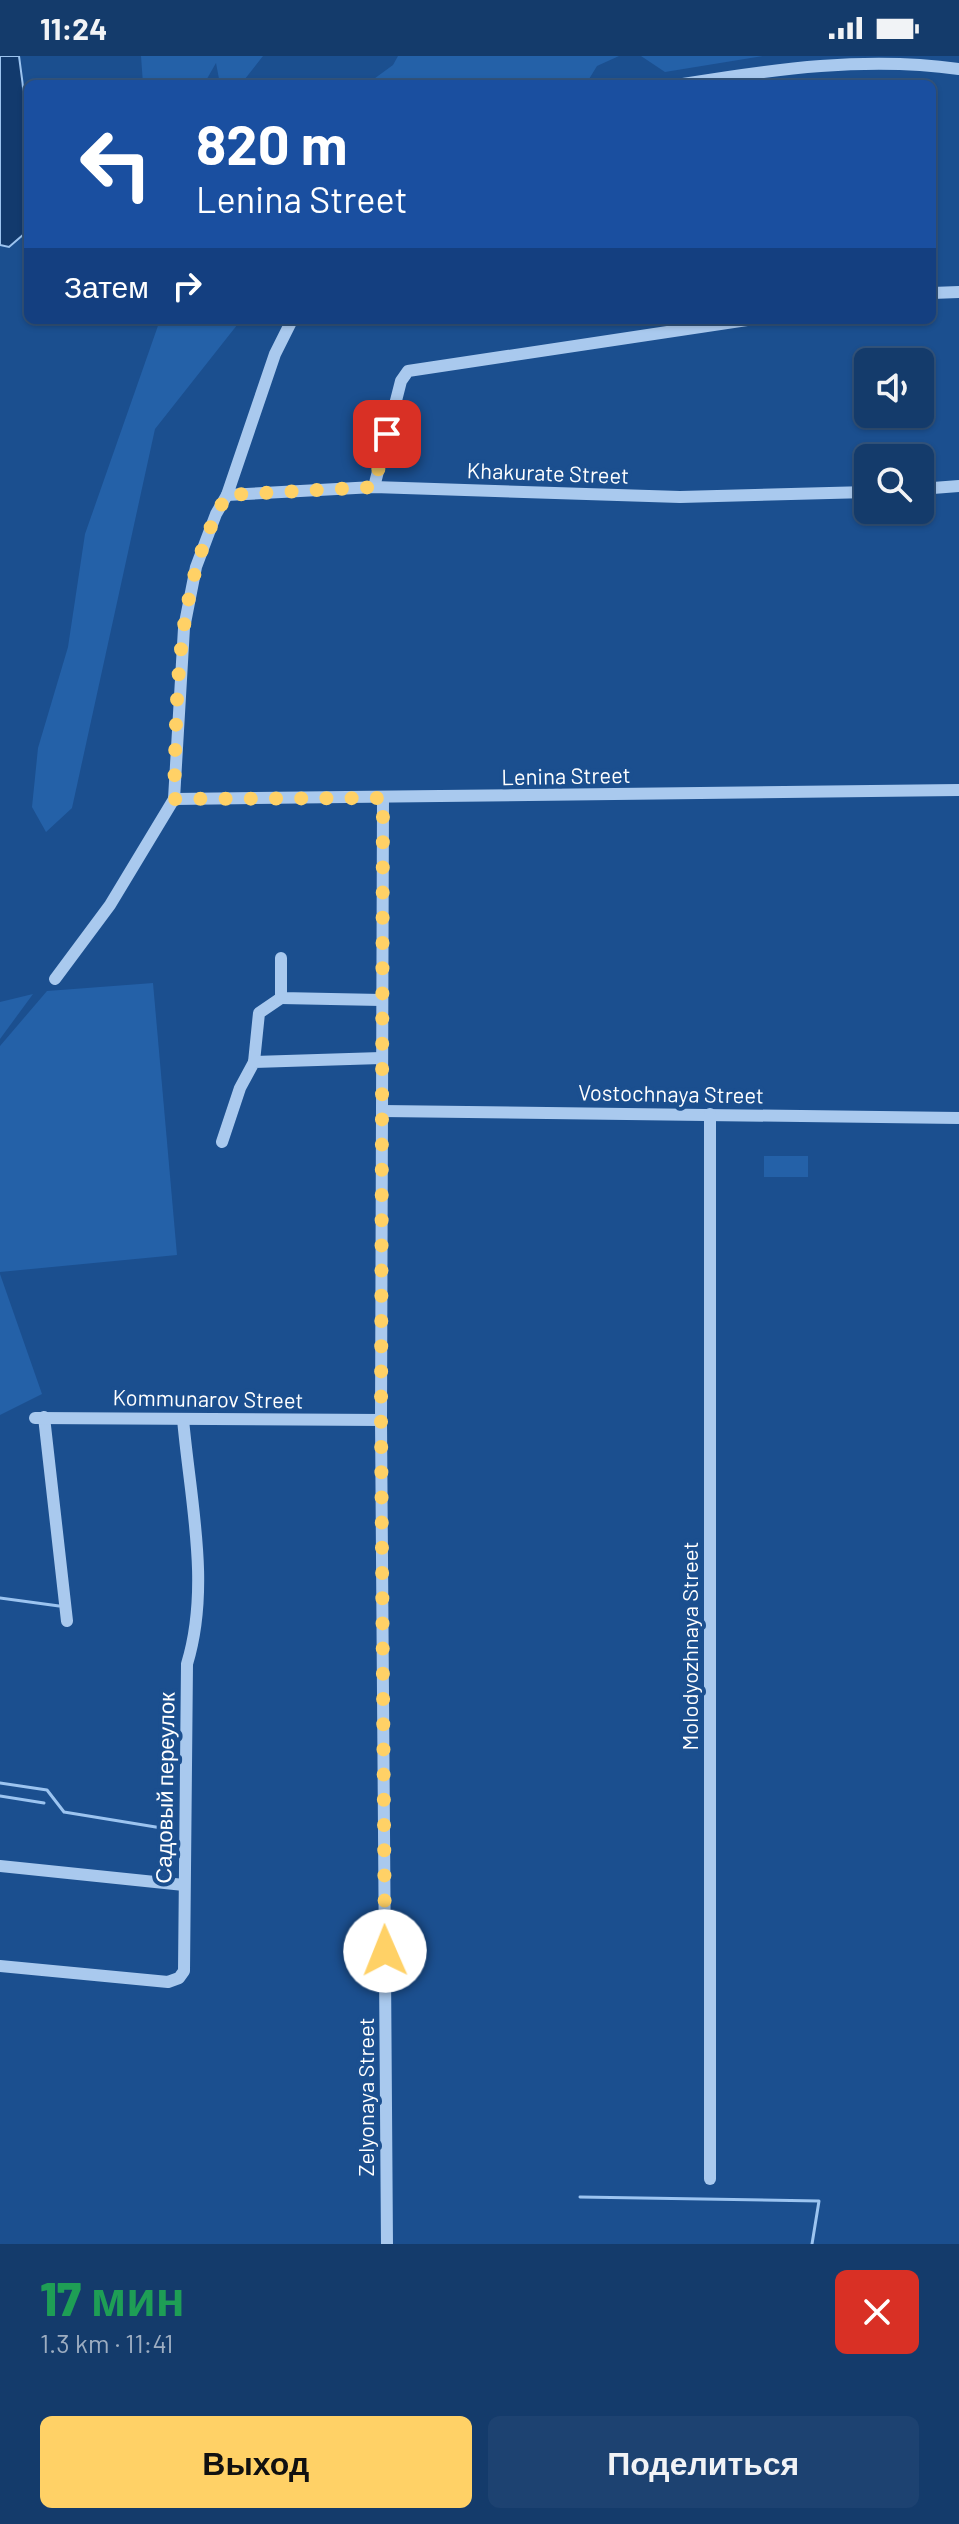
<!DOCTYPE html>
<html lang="ru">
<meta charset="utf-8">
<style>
body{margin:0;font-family:Barlow,sans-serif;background:#1d4271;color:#f1f3f6;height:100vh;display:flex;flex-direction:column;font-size:30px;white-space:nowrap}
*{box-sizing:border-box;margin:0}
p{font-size:26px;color:#9dadc1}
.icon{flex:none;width:44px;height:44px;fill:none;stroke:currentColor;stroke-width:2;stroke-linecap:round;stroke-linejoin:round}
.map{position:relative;height:2188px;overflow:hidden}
.drawer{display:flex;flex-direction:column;background:#143b6b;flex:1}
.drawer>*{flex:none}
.banner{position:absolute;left:24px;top:24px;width:912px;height:244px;border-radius:12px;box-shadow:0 2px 6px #0004,0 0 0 2px #33557e;background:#1a4fa0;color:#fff;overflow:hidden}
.tools{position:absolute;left:854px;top:292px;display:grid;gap:16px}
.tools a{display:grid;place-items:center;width:80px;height:80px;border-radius:12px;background:#143b6b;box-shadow:0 2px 6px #0004,0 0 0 2px #33557e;font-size:40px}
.pin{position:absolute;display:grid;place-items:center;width:68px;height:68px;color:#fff;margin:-34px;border-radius:16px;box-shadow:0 4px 12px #0006}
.me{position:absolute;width:88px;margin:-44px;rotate:359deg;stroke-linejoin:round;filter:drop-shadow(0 0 6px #0008)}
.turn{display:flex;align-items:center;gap:28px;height:168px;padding:0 40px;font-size:36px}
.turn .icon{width:104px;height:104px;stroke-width:2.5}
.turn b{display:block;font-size:56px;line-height:68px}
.then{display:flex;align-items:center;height:76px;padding:0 40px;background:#0003;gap:16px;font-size:30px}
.round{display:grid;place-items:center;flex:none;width:84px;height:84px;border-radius:12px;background:#1d4271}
.overview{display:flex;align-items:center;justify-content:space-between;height:136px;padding:0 40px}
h1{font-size:48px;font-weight:800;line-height:60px;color:#1e9e55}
.button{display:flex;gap:16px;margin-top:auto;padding:16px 40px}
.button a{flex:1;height:92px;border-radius:12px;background:#ffd166;color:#111;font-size:32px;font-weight:800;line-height:92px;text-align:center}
.button a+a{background:#1d4271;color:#f1f3f6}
.status{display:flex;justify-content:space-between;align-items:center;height:56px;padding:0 40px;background:#143b6b;direction:ltr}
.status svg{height:22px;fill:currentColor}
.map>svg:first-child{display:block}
</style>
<div class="status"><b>11:24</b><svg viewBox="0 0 49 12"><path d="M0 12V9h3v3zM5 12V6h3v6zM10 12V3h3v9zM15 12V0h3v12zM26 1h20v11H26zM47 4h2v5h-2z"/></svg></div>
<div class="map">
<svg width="959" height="2188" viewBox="0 0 959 2188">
<rect width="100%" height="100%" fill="#1b4f8f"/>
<g fill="#2461a8">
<path d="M141,0H263L241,28H220L216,7L204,28L178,24L172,28H143Z"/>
<path d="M398,0H619L597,10L586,28H367L393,9Z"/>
<path d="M641,0H763L665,16Z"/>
<path d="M160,264H241L155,373L72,752L46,776L32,751L38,692L68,591L85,478Z"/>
<path d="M153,927L177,1199L0,1216V990L47,935Z"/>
<path d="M33,938L0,983V946Z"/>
<rect x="764" y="1100" width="44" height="21"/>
<path d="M0,1218L42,1338L0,1359Z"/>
</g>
<path fill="#123a6d" stroke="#9cc4f0" stroke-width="2" d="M0,0H19C28,59 29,119 24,178L9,191L0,189Z"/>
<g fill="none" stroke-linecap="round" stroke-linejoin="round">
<g stroke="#9cc4f0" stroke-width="3">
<path d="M0,1542L59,1550"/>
<path d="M0,1727L47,1734L64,1756L174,1774"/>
<path d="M0,1740L44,1747"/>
<path d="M580,2141L819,2145L812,2188"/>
</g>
<g stroke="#a9c9ee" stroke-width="12">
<path d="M683,28C774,13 867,0 959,13"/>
<path d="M932,237L959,236"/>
<path d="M374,431L401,325L408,315L747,264"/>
<path d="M920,433L959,430"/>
<path d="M227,439L374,431L680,441L868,436"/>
<path d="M383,742L381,1364L387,2188"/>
<path d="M174,743L959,734"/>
<path d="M281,902V942L381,944"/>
<path d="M55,923L110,849L174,743L184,572L196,511L216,458L227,439L275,298L292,264"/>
<path d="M254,1006L259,957L281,942"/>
<path d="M382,1055L959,1062"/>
<path d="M710,1058V2123"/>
<path d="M222,1086L240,1032L254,1006L381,1002"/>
<path d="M44,1361L67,1565"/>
<path d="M35,1362L381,1364"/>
<path d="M0,1810L184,1829"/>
<path d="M0,1910L168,1926L179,1922L184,1915L187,1608C211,1530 190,1443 183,1363"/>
</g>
</g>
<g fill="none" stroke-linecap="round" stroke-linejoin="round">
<path stroke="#ffd166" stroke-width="14" stroke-dasharray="0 25.2" d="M385,1895L381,1364L383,742L174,743C177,642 174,529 227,439L374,431L387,378"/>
</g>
<g text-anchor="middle" stroke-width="8" stroke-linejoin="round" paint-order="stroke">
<g font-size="22" fill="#fff" stroke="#1b4f8f">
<text transform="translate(548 417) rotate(2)" y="8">Khakurate Street</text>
<text transform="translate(566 720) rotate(-1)" y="8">Lenina Street</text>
<text transform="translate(671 1038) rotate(1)" y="8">Vostochnaya Street</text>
<text transform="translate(208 1343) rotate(1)" y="8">Kommunarov Street</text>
<text transform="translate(690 1590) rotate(-90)" y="8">Molodyozhnaya Street</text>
<text transform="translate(165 1732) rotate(-89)" y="8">Садовый переулок</text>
<text transform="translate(366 2041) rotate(-90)" y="8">Zelyonaya Street</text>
</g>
</g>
</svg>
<div class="tools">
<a><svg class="icon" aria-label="sound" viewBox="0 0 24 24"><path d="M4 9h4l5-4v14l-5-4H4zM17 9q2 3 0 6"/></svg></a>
<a><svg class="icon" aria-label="search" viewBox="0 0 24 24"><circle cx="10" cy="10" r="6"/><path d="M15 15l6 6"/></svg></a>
</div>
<div class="pin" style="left:387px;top:378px;background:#d93025"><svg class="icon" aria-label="arrive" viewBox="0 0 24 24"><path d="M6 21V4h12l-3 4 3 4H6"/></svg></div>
<svg class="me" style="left:385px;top:1895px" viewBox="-20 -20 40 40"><circle r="19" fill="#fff"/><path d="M0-13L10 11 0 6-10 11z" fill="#ffd166"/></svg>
<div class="banner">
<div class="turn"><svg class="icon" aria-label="left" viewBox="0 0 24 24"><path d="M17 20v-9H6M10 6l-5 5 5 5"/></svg><div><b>820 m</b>Lenina Street</div></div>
<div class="then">Затем<svg class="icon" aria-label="right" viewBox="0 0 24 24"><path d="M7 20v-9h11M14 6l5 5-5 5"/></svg></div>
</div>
</div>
<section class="drawer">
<div class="overview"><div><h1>17 мин</h1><p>1.3 km · 11:41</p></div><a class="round" style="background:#d93025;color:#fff"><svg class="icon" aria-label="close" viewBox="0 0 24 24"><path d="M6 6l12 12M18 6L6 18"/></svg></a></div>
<div class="button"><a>Выход</a><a>Поделиться</a></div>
</section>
